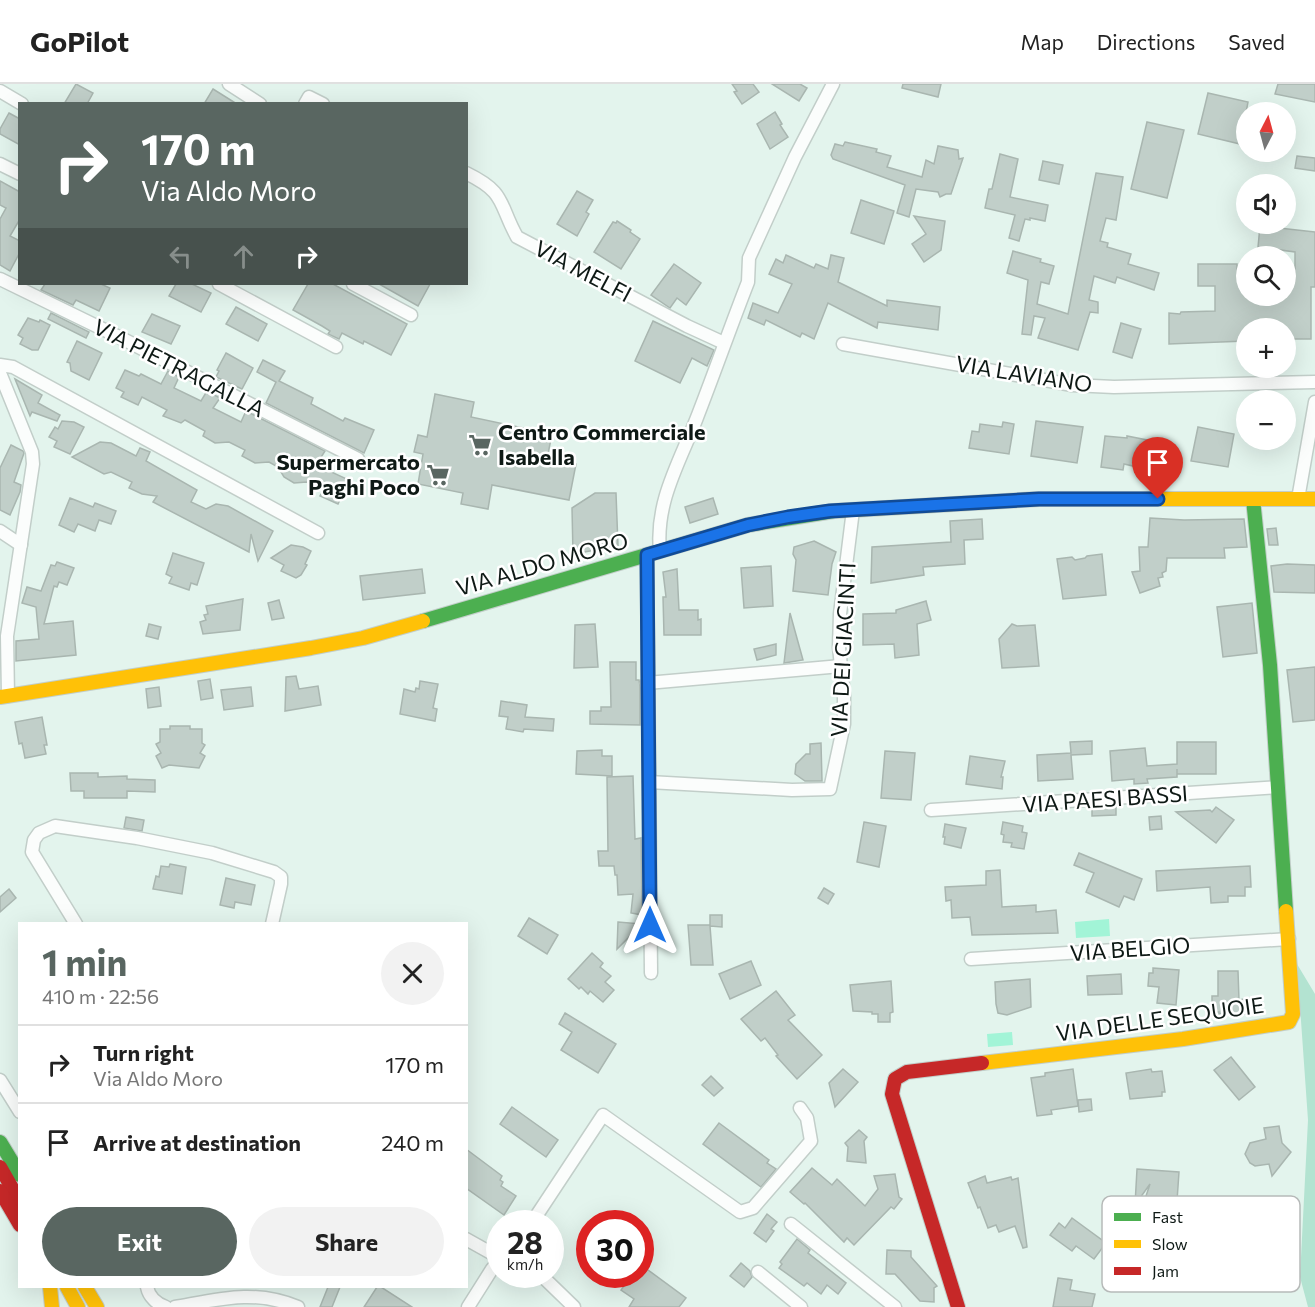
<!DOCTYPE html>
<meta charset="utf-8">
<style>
body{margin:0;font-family:Commissioner,sans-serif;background:#f2f2f2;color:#222;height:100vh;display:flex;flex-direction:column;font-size:22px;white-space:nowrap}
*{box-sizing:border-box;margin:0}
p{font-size:20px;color:#767676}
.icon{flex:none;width:33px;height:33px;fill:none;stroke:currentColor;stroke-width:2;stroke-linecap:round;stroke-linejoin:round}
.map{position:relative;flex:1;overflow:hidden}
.panel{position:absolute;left:18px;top:838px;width:450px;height:366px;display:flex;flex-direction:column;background:#fff;border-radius:0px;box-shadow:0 6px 24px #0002}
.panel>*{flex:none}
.guide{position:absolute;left:18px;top:18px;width:450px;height:183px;border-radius:0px;box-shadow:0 6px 24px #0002;background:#596661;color:#fff;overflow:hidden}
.needle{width:39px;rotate:6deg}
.buttons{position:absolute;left:1236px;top:18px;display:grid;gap:12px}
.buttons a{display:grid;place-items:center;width:60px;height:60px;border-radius:50%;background:#fff;box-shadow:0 6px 24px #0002;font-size:30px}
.speed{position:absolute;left:486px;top:1126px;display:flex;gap:12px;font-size:30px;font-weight:700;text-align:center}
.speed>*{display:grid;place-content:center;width:78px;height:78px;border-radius:50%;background:#fff;box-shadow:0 6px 24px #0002;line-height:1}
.speed small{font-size:15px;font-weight:400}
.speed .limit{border:9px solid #d22;background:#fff;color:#111}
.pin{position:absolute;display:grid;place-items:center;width:51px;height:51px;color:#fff;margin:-62px -26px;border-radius:50% 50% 50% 0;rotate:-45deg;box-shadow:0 0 6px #0007}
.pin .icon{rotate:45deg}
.me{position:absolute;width:66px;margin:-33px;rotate:0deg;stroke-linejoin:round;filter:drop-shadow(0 0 4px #0008)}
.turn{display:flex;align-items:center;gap:21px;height:126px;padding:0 24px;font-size:27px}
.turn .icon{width:78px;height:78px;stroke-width:2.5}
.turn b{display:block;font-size:42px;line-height:51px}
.lanes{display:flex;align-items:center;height:57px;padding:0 24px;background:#0003;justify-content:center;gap:30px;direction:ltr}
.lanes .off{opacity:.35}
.round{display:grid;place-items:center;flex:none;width:63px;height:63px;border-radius:32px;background:#f2f2f2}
.summary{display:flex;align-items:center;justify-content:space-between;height:102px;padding:0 24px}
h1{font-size:36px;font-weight:700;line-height:45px;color:#596661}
.cta{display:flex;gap:12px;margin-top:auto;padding:12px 24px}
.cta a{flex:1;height:69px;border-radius:36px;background:#596661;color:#fff;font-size:24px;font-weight:700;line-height:69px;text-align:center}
.cta a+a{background:#f2f2f2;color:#222}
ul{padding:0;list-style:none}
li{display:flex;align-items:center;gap:18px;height:78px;padding:0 24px;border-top:2px solid #e0e0e0}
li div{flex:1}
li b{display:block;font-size:22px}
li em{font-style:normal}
header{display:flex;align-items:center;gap:36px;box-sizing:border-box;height:84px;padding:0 30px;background:#fff;border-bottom:2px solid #e0e0e0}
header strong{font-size:28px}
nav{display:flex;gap:33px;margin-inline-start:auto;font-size:21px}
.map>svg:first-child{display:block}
</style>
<header>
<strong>GoPilot</strong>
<nav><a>Map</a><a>Directions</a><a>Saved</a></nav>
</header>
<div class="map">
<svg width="1315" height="1223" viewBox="0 0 1315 1223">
<rect width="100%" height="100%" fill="#e3f4ed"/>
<path fill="#b3e3d1" d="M1297,880L1315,910V1223H1308L1300,1193L1308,1036Z"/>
<g fill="#a2f4d7">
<path d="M1109,835L1110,852L1076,854L1075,838Z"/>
<path d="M1012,948L1013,961L988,963L987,950Z"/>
</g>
<g fill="#c1cfc9" stroke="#a9b6b0" stroke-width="1.5">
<path d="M76,0L93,9L87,20H64Z"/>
<path d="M732,0H753L759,8L742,20L734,8L737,7Z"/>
<path d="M772,0H800L807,4L799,17Z"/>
<path d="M903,0H941L938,13L902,4Z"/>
<path d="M1278,0H1315V18L1275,10Z"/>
<path d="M213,5L237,20H204Z"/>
<path d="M1208,9L1248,18L1240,60L1198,50Z"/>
<path d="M775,28L782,40L780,41L788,53L770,65L757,40Z"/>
<path d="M9,29L20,35V61L0,50V45Z"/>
<path d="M1147,38L1184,46L1167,114L1131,105Z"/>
<path d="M845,58L877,65L876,68L891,72L887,83L922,93L926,76L934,80L938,62L958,66L959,75L963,74L951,110H946L940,113L938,108L916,105L909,133L897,129L905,101L833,75L831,71L835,60L843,62Z"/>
<path d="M1000,70L1018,75L1010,113L1048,121L1045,137L1030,134V136L1025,135L1019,157L1009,154L1015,131L985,124L989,105H992Z"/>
<path d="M1297,72L1315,74V87L1295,84Z"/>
<path d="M1043,77L1063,81L1059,100L1039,96Z"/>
<path d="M1096,89L1123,93L1116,136L1106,134L1100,157L1108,159L1107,163L1131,170L1128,180L1159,189L1154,206L1117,193L1115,199L1094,192L1089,216L1098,218V229L1090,228L1078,266L1038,254L1045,234L1034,232L1031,251L1022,250L1028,196L1007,189L1013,167L1041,175L1040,178L1054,182L1049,200L1041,198L1037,220L1068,230Z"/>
<path d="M0,97L20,108V135L10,152L20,157V168L10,187L0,181V135L6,124L0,121Z"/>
<path d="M577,107L593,116L586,128L589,130L577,152L557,140Z"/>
<path d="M861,116L894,127L884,160L851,149Z"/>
<path d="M914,132L945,137L941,166L924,178L912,160L926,150Z"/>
<path d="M617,137L631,146L630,148L640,155L621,185L594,168L613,138L616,139Z"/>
<path d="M1260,142L1315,148V203H1311V255H1286V244H1246V257L1169,260V229L1180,230L1181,228L1215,227V202H1198V180H1237V190H1246V213L1286,212V198H1295V168L1258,163Z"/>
<path d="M786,171L814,184L816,180L828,185L831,171L844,174L838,198L887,222V216L940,223L938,246L878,238L877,244L828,219L814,255L802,249L800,253L766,236L764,241L748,234L753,219L778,229L792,200L769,190L776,175L783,179Z"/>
<path d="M674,180L701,199L686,221L677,214L670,224L651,211Z"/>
<path d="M45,200H101L110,204L99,227L76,216L73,221L41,206Z"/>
<path d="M176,200H192L211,209L201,228L169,212Z"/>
<path d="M308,200H333L407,240L391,271L364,257L363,260L342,249L339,255L328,250L330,247L322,242L293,226Z"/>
<path d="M379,200H430L418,222Z"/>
<path d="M236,223L267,240L258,257L226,240Z"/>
<path d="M51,229L89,248L86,254L48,235Z"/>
<path d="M152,230L180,242L171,260L142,248Z"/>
<path d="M28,234L39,238L40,236L50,241L38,266H32L20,260L23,254L18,251Z"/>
<path d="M653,237L714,266L707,282L692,274L680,299L635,277Z"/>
<path d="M1121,239L1141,245L1132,274L1113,268Z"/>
<path d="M77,257L102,269L89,296L71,287L70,279L67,278Z"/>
<path d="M226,269L253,284L242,305L216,293L219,287L217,286Z"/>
<path d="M263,276L285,287L279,297L313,314L311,320L343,337L345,334L374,346L364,369L266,319L276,298L257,288Z"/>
<path d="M125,286L139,292L141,290L161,300L168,287L179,293L174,304L201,317L207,307L220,314L213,324L241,338L246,327L325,367L316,381L349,396L338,420L320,412L323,407L307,398L294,399L284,393L278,383L269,378L255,379L242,372L245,366L229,358L215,359L203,352L205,347L185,336L181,339L163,332L167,326L142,313L138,321L121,313L124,308L116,304Z"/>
<path d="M15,295L42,311L38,319L60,331L57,337L32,328L30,332Z"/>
<path d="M435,310L474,318L471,333L552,350L547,375L576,380L569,416L492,401L488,425L461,420L463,409L418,400L423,370L414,368L418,351L427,353Z"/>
<path d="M62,337L74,338L84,343L70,370L54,363L57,357L49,353L55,343L58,345Z"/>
<path d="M1036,337L1083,343L1077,379L1031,372Z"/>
<path d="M1003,338L1014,340L1009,370L969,364L972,347L979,348L980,340L1002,343Z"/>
<path d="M1198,343L1234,350L1228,383L1191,377Z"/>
<path d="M1105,352L1127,354V352L1168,360L1163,389L1124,380L1123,386L1101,383Z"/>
<path d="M100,358L111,359L136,372L140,364L150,368L146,377L197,406L191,418L206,425L216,420L228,422L273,447L258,477L251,450L249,468L153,418L157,412L142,410L129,404L132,398L111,388L104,390L72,373Z"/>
<path d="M11,361L23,367L24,369L14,398L21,401L20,408L10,431L0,426V384Z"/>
<path d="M595,409H616L618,462L573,470L572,424Z"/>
<path d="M70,414L93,423L95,419L116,427L111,440L99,436L95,447L78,440L74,448L59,441Z"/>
<path d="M713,414L718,430L690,439L685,423Z"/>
<path d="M1150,434L1184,436L1244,435L1247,463L1224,464L1225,474H1167L1166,487L1162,489L1163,493L1158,494L1160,502L1140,509L1132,488L1140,487L1139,463H1148Z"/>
<path d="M982,435L983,455L964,456L965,480L923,483L924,491L871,499L872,463L951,458L950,437Z"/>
<path d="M1276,444L1278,461H1269L1267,445Z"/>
<path d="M814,457L836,468L832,480L828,511L793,507L796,476L793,470L794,463Z"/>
<path d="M291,461L303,463L311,467L305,480L307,481L301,491L296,494L281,487L284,481L271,474Z"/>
<path d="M173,469L204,479L197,501L191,499L189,506L169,499L172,493L166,490Z"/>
<path d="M1102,470L1106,511L1063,515L1057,475L1072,473L1075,476L1085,474L1087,472Z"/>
<path d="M57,478L74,484L67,501L59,498L57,503L54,502L44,540L73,537L76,571L16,577V557L39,555L36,523L22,519L27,503L41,507L51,481L55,482Z"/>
<path d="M1287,480L1315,481V509L1274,508L1271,482Z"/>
<path d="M771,482L773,522L744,524L741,484Z"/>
<path d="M422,485L425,509L363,516L360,492Z"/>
<path d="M677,485L679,526H698V536L701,535V551H664L663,513H666L663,488Z"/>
<path d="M243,515L240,546L203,550L200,538L206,536L204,531L208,530L206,522Z"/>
<path d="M279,516L284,534L272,536L268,519Z"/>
<path d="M926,517L931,536L917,540L919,571L895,574L894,560L863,561V530L896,529V526Z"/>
<path d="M1252,519L1257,569L1223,573L1217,523Z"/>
<path d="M790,529L803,576L784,579Z"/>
<path d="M149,540L161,543L158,555L146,552Z"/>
<path d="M595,540L598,583L574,584L575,541Z"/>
<path d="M1012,540L1017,542L1035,541L1039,582L1002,584L999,555Z"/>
<path d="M776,560V571L757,576L754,565Z"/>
<path d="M610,578H636V596H639L640,602V641L590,640V627H601V623H611Z"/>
<path d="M1315,583V636L1293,638L1287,586Z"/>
<path d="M296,592L299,605L318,602L321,621L285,627L286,593Z"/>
<path d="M210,595L213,614L201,616L198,597Z"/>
<path d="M420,597L438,600L433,624L437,625L435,637L400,630L404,605L415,608L416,604L419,605Z"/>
<path d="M159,603L161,622L148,624L146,605Z"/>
<path d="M251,603L253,622L224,626L221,606Z"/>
<path d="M501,617L527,621L525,633L554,635L553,647L524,645L523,648L506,645L508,633L499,632Z"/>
<path d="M42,633L47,661H44L46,670L25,674L22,659L19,660L15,638Z"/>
<path d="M170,642H190V645H202V659L205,661L200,669L205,672L199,684L169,681L162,684L156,672L161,669L156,660L160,658V645H170Z"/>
<path d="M1092,657V670L1071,671L1073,695L1038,697L1037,671L1071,669L1070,658Z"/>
<path d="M1177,658H1216V690H1177V685V693L1147,695L1148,699L1134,700V695L1112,697L1110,667L1145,664L1147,682L1177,680Z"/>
<path d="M821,659L822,697H805L795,690L796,680L806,670H810V660Z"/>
<path d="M602,666V672H612V692L576,690L577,667Z"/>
<path d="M885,667L915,669L911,716L881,714Z"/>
<path d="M970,672L1005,677L1001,693H1003L1002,705L966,700Z"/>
<path d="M70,689H98V693L127,692V695L155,696V708L127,707V714H84V707H71Z"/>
<path d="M633,692L635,755L641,754L642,831L631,829L633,810L618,811L617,791H615L614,782H599L598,767H608L607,693Z"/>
<path d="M1116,722V731L1092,732V724Z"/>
<path d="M1216,723L1234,736L1216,759L1176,728L1210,726L1212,728Z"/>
<path d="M1161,732L1162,745L1150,746L1149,733Z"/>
<path d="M126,733L144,736L142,747L124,744Z"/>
<path d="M864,738L886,742L879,783L857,778Z"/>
<path d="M1003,738L1023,742L1022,748L1027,749L1024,765L1011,763L1012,759L1003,758L1004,751L1001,750Z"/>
<path d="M945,740L966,744L961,764L944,760L945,753H943Z"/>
<path d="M1079,769L1142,795L1134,816L1124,812L1119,823L1086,808L1094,789L1074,781Z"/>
<path d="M170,780L186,783L182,810L153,805L156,792L159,793L161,782L169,783Z"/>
<path d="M1250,782L1251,803H1245V812H1228V818L1211,819L1210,803L1157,807L1156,787Z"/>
<path d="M1000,786L1002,823L1036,821V828L1056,826L1058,849L972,851L970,833L952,834L951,816L946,817L945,803L986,801V787Z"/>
<path d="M226,794L255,801L251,821L235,818L234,824L220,821Z"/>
<path d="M824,804L834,810L828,820L818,814Z"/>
<path d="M9,805L16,814L0,828V813Z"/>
<path d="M710,831H722V843L710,842L713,881H691L688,841H710Z"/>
<path d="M529,834L558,851L547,870L518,852Z"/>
<path d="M618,838L642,840L617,865Z"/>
<path d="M592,869L603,879L600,883L611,892L605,898L614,906L603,918L590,907L588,910L581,903L579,905L568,895Z"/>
<path d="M751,877L761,901L730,915L719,890Z"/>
<path d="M1153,884L1179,886L1176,921L1157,919L1159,903L1148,902L1149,889H1153Z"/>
<path d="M1218,887H1238L1239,916L1250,914L1252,930H1219V928H1212V912H1218Z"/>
<path d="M1121,890L1122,910L1088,911L1087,892Z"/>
<path d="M1030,895L1031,923L1007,931L998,929L996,920L995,898Z"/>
<path d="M891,897L893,928L890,929V938H878V930H872V928L853,927L850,901Z"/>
<path d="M776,907L795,931L788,936L822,971L797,995L776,972L778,971L765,954L761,957L741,935Z"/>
<path d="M565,929L616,960L598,989L561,966L572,948L559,940Z"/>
<path d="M1231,973L1255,1003L1239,1016L1214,986Z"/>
<path d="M843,985L858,998L835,1023L829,999Z"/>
<path d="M1073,985L1078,1022L1051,1026L1052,1030L1037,1032L1031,994L1045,992V989Z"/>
<path d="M1151,985L1152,988L1162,987L1165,1008H1162V1012L1130,1015L1126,989Z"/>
<path d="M711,992L723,1004L714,1012L702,1001Z"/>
<path d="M1091,1015L1092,1026L1079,1028L1078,1016Z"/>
<path d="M512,1023L558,1056L546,1073L500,1040Z"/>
<path d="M719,1039L769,1076L767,1079L776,1085L761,1103L703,1060Z"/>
<path d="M1279,1042L1282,1059L1291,1068L1272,1092L1269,1080L1255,1082L1250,1079L1245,1070L1250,1059L1266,1055L1264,1044Z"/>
<path d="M859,1046L867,1053L864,1057L866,1079L847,1077L848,1063L845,1059Z"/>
<path d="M466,1065L502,1092L500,1096L503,1098L501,1102L516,1112L504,1131L466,1104Z"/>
<path d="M812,1084L832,1101L837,1095L865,1122L878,1105L874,1092L895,1090L899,1113L902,1115L894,1125L891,1123L854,1161L847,1154L844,1158L805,1119L804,1120L790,1108Z"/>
<path d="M1137,1085L1179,1088L1177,1117L1145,1115L1150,1100L1135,1121Z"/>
<path d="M985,1092L987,1099L1011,1093L1012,1096L1018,1094L1027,1163L1023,1164L1015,1142L999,1148L996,1141L988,1144L980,1123L978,1124L968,1099Z"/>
<path d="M767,1130L777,1138L771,1145L774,1147L766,1158L754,1149Z"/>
<path d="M1072,1134L1106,1159L1094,1175L1076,1162L1072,1167L1050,1151L1059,1139L1065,1144Z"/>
<path d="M797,1155L810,1166L808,1169L846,1199L838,1210L827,1201L821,1210L807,1199L804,1202L779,1184L782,1180L780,1178Z"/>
<path d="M887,1166L911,1167V1173L937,1202L934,1204V1218L920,1217L895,1190H886Z"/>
<path d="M741,1179L750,1187L752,1193L744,1203L730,1192Z"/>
<path d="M644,1183L686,1214L679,1223H629L634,1215L621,1206L631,1193L634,1196L638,1191H640Z"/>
<path d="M1058,1194L1072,1196L1070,1206L1095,1210L1092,1223H1053Z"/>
<path d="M328,1203H340L332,1223H320Z"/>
<path d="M377,1203H381L412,1223H364Z"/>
</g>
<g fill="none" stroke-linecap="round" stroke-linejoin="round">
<g stroke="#c2cec9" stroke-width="15">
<g id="street">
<path d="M229,0L260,20"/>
<path d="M0,7L22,20"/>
<path d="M305,20L309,13L323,20"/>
<path d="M0,80L20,90"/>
<path d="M466,89C507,109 498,119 517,153L687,242L724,259"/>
<path d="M0,195L119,253L358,375"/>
<path d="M219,200L336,263"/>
<path d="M353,200L411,231"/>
<path d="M843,260L1072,301L1114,303L1315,298"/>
<path d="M0,281L13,283L318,449"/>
<path d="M0,289L32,368L33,380L7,552L8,612"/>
<path d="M1298,415L1315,318"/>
<path d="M0,447L21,461"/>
<path d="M660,467C655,419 679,379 696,336C714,290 730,244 748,198L749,174L795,73L833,0"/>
<path d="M647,471L651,889"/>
<path d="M647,599L841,582"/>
<path d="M649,698L792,706L830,705L844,640V612L839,563L840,530L853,426"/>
<path d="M931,726L1278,703"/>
<path d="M76,840L32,768L34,756L39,749L55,742L137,754L212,769L274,788L281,793V800L272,840"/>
<path d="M971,875L1289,855"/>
<path d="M0,996L20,1028"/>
<path d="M531,1140L603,1031L740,1128L753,1124L811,1057L807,1034L800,1024"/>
<path d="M791,1140L895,1223"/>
<path d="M466,1155L500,1174"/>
<path d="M758,1188L801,1223"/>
<path d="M541,1191L574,1223"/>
<path d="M147,1203C149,1213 157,1220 166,1223"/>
<path d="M175,1223C220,1215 254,1205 298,1223"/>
<path d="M468,1223L492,1185L500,1176"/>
</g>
</g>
<g stroke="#c2cec9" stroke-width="16">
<g id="fast">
<path d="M1253,415L1270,581L1286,827"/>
<path d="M423,537L748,441L834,427"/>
<path d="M0,1058L20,1091"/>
</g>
</g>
<g stroke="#c2cec9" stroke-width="16">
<g id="slow">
<path d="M834,427L1039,415H1315"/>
<path d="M0,613L311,564L363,554L423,537"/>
<path d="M982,979L1183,955L1289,938L1293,930L1286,827"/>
<path d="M50,1203L52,1223"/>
<path d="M67,1203L78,1223"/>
<path d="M85,1203L97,1223"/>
</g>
</g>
<g stroke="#c2cec9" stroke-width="16">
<g id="jam">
<path d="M0,1083L20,1118"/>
<path d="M0,1107L20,1141"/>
<path d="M958,1223L892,1010L895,995L907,988L982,979"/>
</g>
</g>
<use href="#street" stroke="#fbfdfc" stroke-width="12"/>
<use href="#fast" stroke="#4caf50" stroke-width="14"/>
<use href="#slow" stroke="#ffc107" stroke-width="14"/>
<use href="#jam" stroke="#c62828" stroke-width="14"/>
</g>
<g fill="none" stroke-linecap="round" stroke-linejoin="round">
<g stroke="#114b97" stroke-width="15">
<path id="route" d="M650,841L647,471L748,441L788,433L830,427L1039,415H1158"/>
</g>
<use href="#route" stroke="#1a73e8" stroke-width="10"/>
</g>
<defs>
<g id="supermarket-bare" transform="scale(1.8)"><path d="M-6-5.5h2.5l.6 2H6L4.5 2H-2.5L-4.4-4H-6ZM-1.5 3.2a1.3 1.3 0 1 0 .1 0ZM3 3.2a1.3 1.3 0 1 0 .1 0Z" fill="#596661" stroke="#fff" stroke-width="2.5" paint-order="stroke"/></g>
</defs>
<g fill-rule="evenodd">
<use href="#supermarket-bare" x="480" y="361"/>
<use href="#supermarket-bare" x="438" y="391"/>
</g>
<g text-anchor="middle" stroke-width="5" stroke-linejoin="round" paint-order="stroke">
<g font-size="22" fill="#0e1915" stroke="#fff">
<text transform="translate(583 187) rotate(28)" y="8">VIA MELFI</text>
<text transform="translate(179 284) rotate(27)" y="8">VIA PIETRAGALLA</text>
<text transform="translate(1024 290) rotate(9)" y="8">VIA LAVIANO</text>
<text transform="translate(542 480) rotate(-16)" y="8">VIA ALDO MORO</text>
<text transform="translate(843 566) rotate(-87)" y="8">VIA DEI GIACINTI</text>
<text transform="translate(1105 715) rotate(-4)" y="8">VIA PAESI BASSI</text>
<text transform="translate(1130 865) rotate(-4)" y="8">VIA BELGIO</text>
<text transform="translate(1160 935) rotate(-8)" y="8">VIA DELLE SEQUOIE</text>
</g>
<g font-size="22" font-weight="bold" fill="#0e1915" stroke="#fff" text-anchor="start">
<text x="498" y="356">Centro Commerciale<tspan x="498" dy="25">Isabella</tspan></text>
<text x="420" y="386" text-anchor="end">Supermercato<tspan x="420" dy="25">Paghi Poco</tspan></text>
</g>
</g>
<rect x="1102" y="1112" width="198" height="96" rx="9" fill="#fff" stroke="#b7bab9" stroke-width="1.5"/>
<rect x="1114" y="1129" width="27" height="8" fill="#4caf50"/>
<rect x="1114" y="1156" width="27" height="8" fill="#ffc107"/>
<rect x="1114" y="1183" width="27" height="8" fill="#c62828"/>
<g font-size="16" fill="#0e1915">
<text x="1152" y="1139">Fast</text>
<text x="1152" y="1166">Slow</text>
<text x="1152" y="1193">Jam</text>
</g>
</svg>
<div class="buttons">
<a><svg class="needle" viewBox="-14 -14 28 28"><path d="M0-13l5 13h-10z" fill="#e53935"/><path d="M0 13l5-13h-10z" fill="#767676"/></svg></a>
<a><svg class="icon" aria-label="sound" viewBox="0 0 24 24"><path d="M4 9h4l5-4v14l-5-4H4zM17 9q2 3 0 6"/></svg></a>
<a><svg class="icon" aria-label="search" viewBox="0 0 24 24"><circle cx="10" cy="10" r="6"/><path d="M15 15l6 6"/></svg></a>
<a>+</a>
<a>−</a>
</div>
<div class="speed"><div>28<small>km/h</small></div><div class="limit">30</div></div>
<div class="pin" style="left:1158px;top:415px;background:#d93025"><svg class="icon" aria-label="arrive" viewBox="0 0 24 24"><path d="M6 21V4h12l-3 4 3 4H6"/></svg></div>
<svg class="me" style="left:650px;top:841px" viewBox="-20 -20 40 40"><path d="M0-17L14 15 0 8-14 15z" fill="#1a73e8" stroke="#fff" stroke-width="4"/></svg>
<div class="guide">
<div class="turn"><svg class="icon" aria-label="right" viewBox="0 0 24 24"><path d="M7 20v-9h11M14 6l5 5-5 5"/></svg><div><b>170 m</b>Via Aldo Moro</div></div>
<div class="lanes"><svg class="icon off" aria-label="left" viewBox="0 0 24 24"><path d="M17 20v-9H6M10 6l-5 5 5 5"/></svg><svg class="icon off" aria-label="ahead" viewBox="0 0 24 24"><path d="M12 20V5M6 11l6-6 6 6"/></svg><svg class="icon" aria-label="right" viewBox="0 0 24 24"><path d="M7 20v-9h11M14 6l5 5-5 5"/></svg></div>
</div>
<section class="panel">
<div class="summary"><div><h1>1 min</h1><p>410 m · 22:56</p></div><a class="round"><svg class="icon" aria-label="close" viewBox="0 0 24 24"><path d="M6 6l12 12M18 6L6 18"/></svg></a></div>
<ul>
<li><svg class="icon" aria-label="right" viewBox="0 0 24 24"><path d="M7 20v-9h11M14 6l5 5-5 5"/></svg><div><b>Turn right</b><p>Via Aldo Moro</p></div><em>170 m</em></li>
<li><svg class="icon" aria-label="arrive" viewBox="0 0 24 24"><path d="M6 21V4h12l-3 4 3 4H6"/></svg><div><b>Arrive at destination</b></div><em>240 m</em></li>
</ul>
<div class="cta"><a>Exit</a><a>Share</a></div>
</section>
</div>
